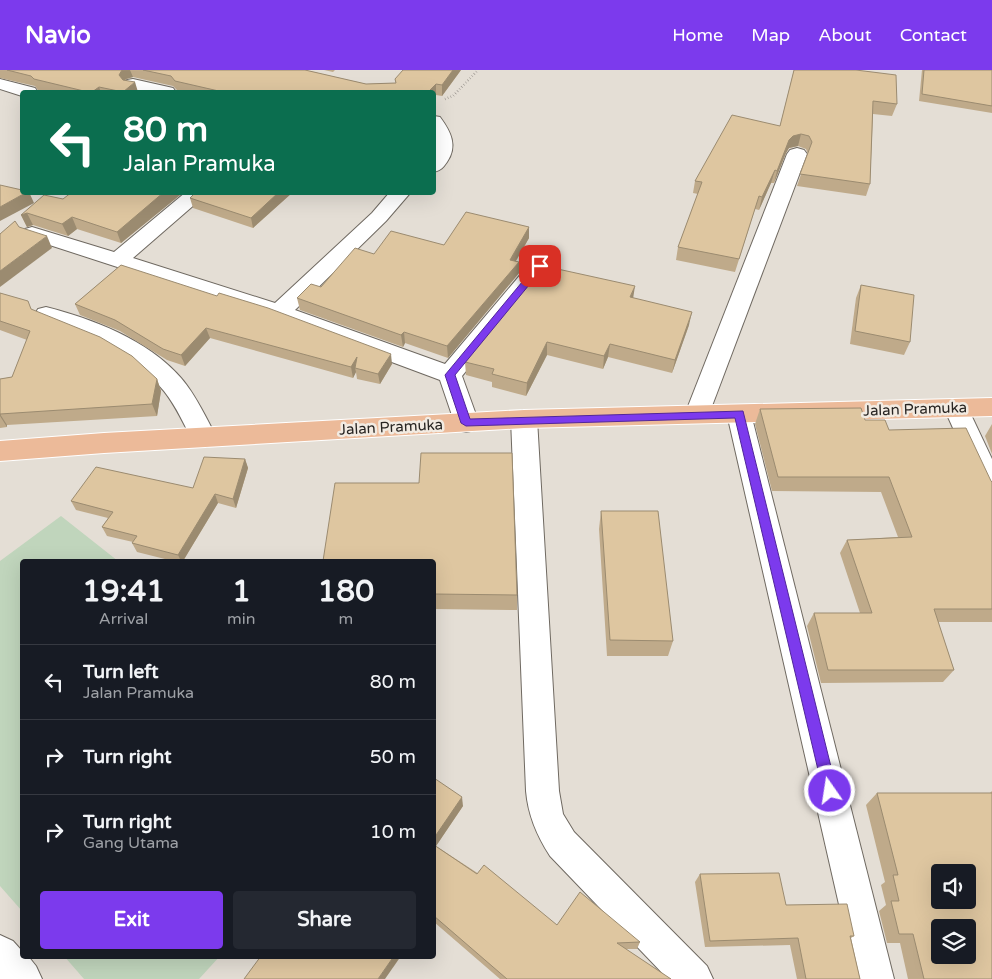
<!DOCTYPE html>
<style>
body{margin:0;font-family:"Varela Round",sans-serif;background:#242831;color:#f1f3f6;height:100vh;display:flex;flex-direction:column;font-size:19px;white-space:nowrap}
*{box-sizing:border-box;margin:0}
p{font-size:16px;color:#9ea1a6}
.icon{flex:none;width:28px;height:28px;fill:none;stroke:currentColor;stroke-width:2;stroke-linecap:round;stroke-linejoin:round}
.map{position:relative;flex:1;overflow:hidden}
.details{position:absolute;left:20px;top:489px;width:416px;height:400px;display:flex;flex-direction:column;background:#171b24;border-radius:5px;box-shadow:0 5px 20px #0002}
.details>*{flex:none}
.guide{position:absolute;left:20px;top:20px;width:416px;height:105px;border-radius:5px;box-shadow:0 5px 20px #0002;background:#0b6e4f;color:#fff;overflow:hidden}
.fabs{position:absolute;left:931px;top:794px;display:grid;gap:10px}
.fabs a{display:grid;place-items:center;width:45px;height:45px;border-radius:5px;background:#171b24;box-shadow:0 5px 20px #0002;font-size:25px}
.pin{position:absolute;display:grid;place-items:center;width:42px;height:42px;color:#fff;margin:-21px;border-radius:10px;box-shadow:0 2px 8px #0006}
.me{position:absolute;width:55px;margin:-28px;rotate:347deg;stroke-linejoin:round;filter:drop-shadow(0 0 4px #0008)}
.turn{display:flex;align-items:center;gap:18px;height:105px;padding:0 20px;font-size:22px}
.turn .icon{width:65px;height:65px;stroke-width:2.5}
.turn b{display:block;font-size:35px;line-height:42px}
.eta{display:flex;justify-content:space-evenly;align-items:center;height:85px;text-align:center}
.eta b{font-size:30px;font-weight:700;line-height:35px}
.cta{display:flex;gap:10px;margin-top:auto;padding:10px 20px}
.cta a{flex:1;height:58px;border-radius:5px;background:#7c3aed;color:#fff;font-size:20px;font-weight:700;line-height:58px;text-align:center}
.cta a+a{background:#242831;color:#f1f3f6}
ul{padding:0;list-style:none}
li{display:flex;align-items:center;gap:15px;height:75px;padding:0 20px;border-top:1px solid #363941}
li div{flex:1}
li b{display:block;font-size:19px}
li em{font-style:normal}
header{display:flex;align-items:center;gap:30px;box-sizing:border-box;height:70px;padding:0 25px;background:#7c3aed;color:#fff}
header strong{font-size:24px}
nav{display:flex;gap:28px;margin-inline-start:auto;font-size:18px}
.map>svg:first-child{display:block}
</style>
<header>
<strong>Navio</strong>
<nav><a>Home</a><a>Map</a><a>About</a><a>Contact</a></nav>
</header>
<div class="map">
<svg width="992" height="909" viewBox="0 0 992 909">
<rect width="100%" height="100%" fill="#e4ded5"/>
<g fill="#c0d5bc">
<path d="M61,446L118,491H22V841L0,816V491Z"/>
<path d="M64,886H220L199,909H84Z"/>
</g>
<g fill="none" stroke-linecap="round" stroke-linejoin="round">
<g stroke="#6f6961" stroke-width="2">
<g id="minor">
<path d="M0,9L35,18L38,22H22V26L0,19Z"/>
<path d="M133,9L173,18L176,22H147L127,18L124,14L127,10Z"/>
<path d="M434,46L440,47C451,62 458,76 447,92C443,98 441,100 434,102Z"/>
<path d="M797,78L804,80L807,84L709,344L706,350L697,353L688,350L685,344L787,84L790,80Z"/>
<path d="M186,122H209L133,188L275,233L372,143L390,122H411L386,151L295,240L445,294L532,191L540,189L548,191L551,196L548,201L462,306L479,353L475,360L466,362L457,360L440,310L271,247L25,167L22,163L25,159L32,157L114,182Z"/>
<path d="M46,237C93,249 148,270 181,308C196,325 206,348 217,368L213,375L204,377L195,375C185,357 177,337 164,321C133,283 83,265 38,249L35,244L38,239Z"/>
<path d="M956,329L965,332L992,389V428L983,425L944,338L947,332Z"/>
<path d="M739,335L748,338L751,344L894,909H856L727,344L730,338Z"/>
<path d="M524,340L533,343L537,349L559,721L563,744L574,762L707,896L713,909H668L550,786C537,766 528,745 526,721L511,349L515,343Z"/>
<path d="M0,865L13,871L22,881V886H28L36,896L42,909H0Z"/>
</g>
</g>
<g stroke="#fff" stroke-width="2">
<path id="major" d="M992,328V346L524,358L104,383L0,391V371L104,363L524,340Z"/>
</g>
<path stroke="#8b8680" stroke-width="2.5" stroke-dasharray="0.5 2.5" stroke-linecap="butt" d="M445,29L453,26L478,0"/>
<use href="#minor" fill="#fff" fill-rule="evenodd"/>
<use href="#major" fill="#ecba99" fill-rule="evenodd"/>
</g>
<g fill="#bfaa8a">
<path d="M0,0H305L366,14L396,13L395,9L461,0L442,26L436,25L434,27V22H183L178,21L173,16L133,7L126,9L125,10L139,22H51L38,20L35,16L0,8Z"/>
<path d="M324,0H335L333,2Z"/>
<path d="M794,0L897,34L892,46L873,44L870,114L866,126L797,116L808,84L806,79L798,76L789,78L786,83L774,113H771L759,140L755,139L735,202L676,190L678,177L698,124L693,123L695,111L780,56Z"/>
<path d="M922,0H992V43L919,31Z"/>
<path d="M293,122L253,158L193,138L190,128Z"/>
<path d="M180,125L121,173L77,159L68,166L33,155L27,157L21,145L63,129Z"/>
<path d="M529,157V168L516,191L519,203L448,288L405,273L403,277L300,240L297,228L321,217L374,184L444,175Z"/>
<path d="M121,195L392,294L380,314L357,309L356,302L353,308L210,268L185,296L167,290L120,261L80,245L75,234Z"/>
<path d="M861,215L910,272L904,285L850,274L856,228Z"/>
<path d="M0,223L32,240L157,309L161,321L157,346L7,355V357L0,358V309L12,307L27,270L0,260Z"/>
<path d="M633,228L689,255L672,303L608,287L603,299L547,285L526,326L492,317V312L466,305L465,292Z"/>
<path d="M760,339L865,350L889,360L992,412V552H938L954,600L943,612L821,613L807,556L814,543H860L840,483L847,470L898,467L881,422L772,421L755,354Z"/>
<path d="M992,354V384L985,366Z"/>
<path d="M245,389L248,398L236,438L218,433L183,491H173L137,482L132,473L133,472L107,466L102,457L108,448L76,440L71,431L193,418Z"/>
<path d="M601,441L673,571L668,586H607L599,459Z"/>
<path d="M434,491L517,525V540L434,539Z"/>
<path d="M434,708L463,736L436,776L557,855L640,872L637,879H626L670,909H500L434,852Z"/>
<path d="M992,721V909H908L900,873H887L879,841L886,835L881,815L885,812L866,735L877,723H990Z"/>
<path d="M700,804L786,835L854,866L851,868L860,909H797L790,875L705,877L695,812Z"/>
</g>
<g fill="#9b8b70">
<path d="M122,0H130L133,7L126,9L122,15L119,5Z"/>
<path d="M453,0H461L442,26V15Z"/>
<path d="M135,12L138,22H123Z"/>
<path d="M436,14V25L434,27V22H428Z"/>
<path d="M99,17L101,22H92Z"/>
<path d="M801,64L798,76L789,78L786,83L774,113L777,101L789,70L793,66Z"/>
<path d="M775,100L771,113L759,140L762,127Z"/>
<path d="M27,122H29L34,133L0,151V137Z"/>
<path d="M164,122H179L180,125L121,173L117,162Z"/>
<path d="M279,122H293L253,158L251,148Z"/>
<path d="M27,143L33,155L27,157L21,145Z"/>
<path d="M72,147L77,159L68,166L62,154Z"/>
<path d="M529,157V168L510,201V190Z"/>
<path d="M47,166L52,178L0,217V201Z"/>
<path d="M519,192V203L448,288L447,276Z"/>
<path d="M635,216L633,229L630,227Z"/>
<path d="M692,242L689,255L672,303L675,290Z"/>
<path d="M206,258L210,268L185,296L181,285Z"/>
<path d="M404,262L405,273L403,277L401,265Z"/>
<path d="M547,272V285L526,326L527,313Z"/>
<path d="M610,274L608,287L603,299L604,286Z"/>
<path d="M391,284L392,294L380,314L378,304Z"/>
<path d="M357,287L355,298L356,302L353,308L351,297Z"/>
<path d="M157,309L161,321L157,346L152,334Z"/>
<path d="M0,344L7,355V357L0,346Z"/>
<path d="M245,389L248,398L236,438L233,429Z"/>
<path d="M215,424L218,433L183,491H181L178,485Z"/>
<path d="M462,727L463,736L434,779V768Z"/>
<path d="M394,886H401L385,909H378Z"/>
</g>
<g fill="#dec6a0" stroke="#9b8b70" fill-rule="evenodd">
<path d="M7,0H122L119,5L123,10L135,12L123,22L99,17L92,22H88L34,9L31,6Z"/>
<path d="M143,0H305L366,14L396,13L395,9L403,0H453L442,15L436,14L428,22H223L175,11L171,6Z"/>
<path d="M794,0H856L896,5L897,34L873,31L870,114L800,104L812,72L809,66L801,64L793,66L789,70L777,101L775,100L762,127L759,126L739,189L678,177L702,112L695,111L732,45L780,56Z"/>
<path d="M924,0H992V36L922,24Z"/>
<path d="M0,115L22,120V122H27L0,137Z"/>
<path d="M72,122H164L117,162L72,147L62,154L27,143L21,145L44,125L63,129Z"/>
<path d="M196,122H279L251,148L190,128Z"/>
<path d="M466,142L529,157L510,190L519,192L447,276L404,262L401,265L297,228L311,214L321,217L355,178L374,184L391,161L444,175Z"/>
<path d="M15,151L19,157L47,166L0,201V164Z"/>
<path d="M121,195L217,226L219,223L268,238L391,284L378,304L355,298L357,287L351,297L206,258L181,285L163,279L115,250L75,234Z"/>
<path d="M544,196L635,216L630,227L692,242L675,290L610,274L604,286L547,272L527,313L492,304L494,299L465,292Z"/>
<path d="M861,215L914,225L910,272L855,261Z"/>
<path d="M0,223L28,231L31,239L100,267L132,286L157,309L152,334L0,344V345V309L12,307L30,261L0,251Z"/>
<path d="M861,338L865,350H885L889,360L966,358L991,411L992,412V539H934L954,600H828L814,543H872L847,470L912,467L889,407H778L760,339Z"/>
<path d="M421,383H512L517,525L434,524V491H323L335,413H419Z"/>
<path d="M204,387L245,389L233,429L215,424L178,485L132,473L137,466L102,457L113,442L71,431L96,397L193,418Z"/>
<path d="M601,441H658L673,571L610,570Z"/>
<path d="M434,708L462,727L434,768Z"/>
<path d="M877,723H992V909H924L913,864H899L891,831H899L893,805H898ZM940,802H968V830H940ZM940,858H968V885H940Z"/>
<path d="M434,775L477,804L484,795L557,855L580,822L640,872L617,873L671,909H507L434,846Z"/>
<path d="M779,803L786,835L847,834L854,866H850L860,909H806L798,868L710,871L700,804Z"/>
<path d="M261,886H306L308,888L309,886H394L378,909H244Z"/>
</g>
<path fill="#7c3aed" stroke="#51269a" d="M540,193L544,196L543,198L455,305L470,349L743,341L837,721L835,726L830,728L825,726L823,721L735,348L466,356L461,353L445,305L537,194Z"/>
<g text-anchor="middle" stroke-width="5" stroke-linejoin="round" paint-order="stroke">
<g font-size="15" fill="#282522" stroke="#f2ebe2">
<text transform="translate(915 339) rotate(-2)" y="5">Jalan Pramuka</text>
<text transform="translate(391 357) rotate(-3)" y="5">Jalan Pramuka</text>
</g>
</g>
</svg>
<div class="fabs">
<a><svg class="icon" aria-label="sound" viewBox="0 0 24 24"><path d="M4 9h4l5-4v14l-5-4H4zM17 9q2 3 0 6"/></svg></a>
<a><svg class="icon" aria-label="layers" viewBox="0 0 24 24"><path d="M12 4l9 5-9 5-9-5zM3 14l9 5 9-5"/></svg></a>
</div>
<div class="pin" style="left:540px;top:196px;background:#d93025"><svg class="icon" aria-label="arrive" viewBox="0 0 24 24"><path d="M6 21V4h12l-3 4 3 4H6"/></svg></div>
<svg class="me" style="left:830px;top:721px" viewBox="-20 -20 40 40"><circle r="17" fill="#7c3aed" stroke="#fff" stroke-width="3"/><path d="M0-11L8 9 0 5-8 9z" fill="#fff"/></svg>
<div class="guide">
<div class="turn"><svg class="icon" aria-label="left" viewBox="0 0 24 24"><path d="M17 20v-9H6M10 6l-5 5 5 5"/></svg><div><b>80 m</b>Jalan Pramuka</div></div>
</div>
<section class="details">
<div class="eta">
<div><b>19:41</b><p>Arrival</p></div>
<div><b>1</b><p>min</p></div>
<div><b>180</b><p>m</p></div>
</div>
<ul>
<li><svg class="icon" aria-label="left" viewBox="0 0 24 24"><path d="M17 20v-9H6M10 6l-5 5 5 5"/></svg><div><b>Turn left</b><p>Jalan Pramuka</p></div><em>80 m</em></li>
<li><svg class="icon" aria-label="right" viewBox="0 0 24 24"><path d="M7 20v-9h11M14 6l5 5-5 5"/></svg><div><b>Turn right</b></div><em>50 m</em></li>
<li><svg class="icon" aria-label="right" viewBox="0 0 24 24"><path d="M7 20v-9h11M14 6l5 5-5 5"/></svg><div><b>Turn right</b><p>Gang Utama</p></div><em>10 m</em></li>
</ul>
<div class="cta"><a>Exit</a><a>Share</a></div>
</section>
</div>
